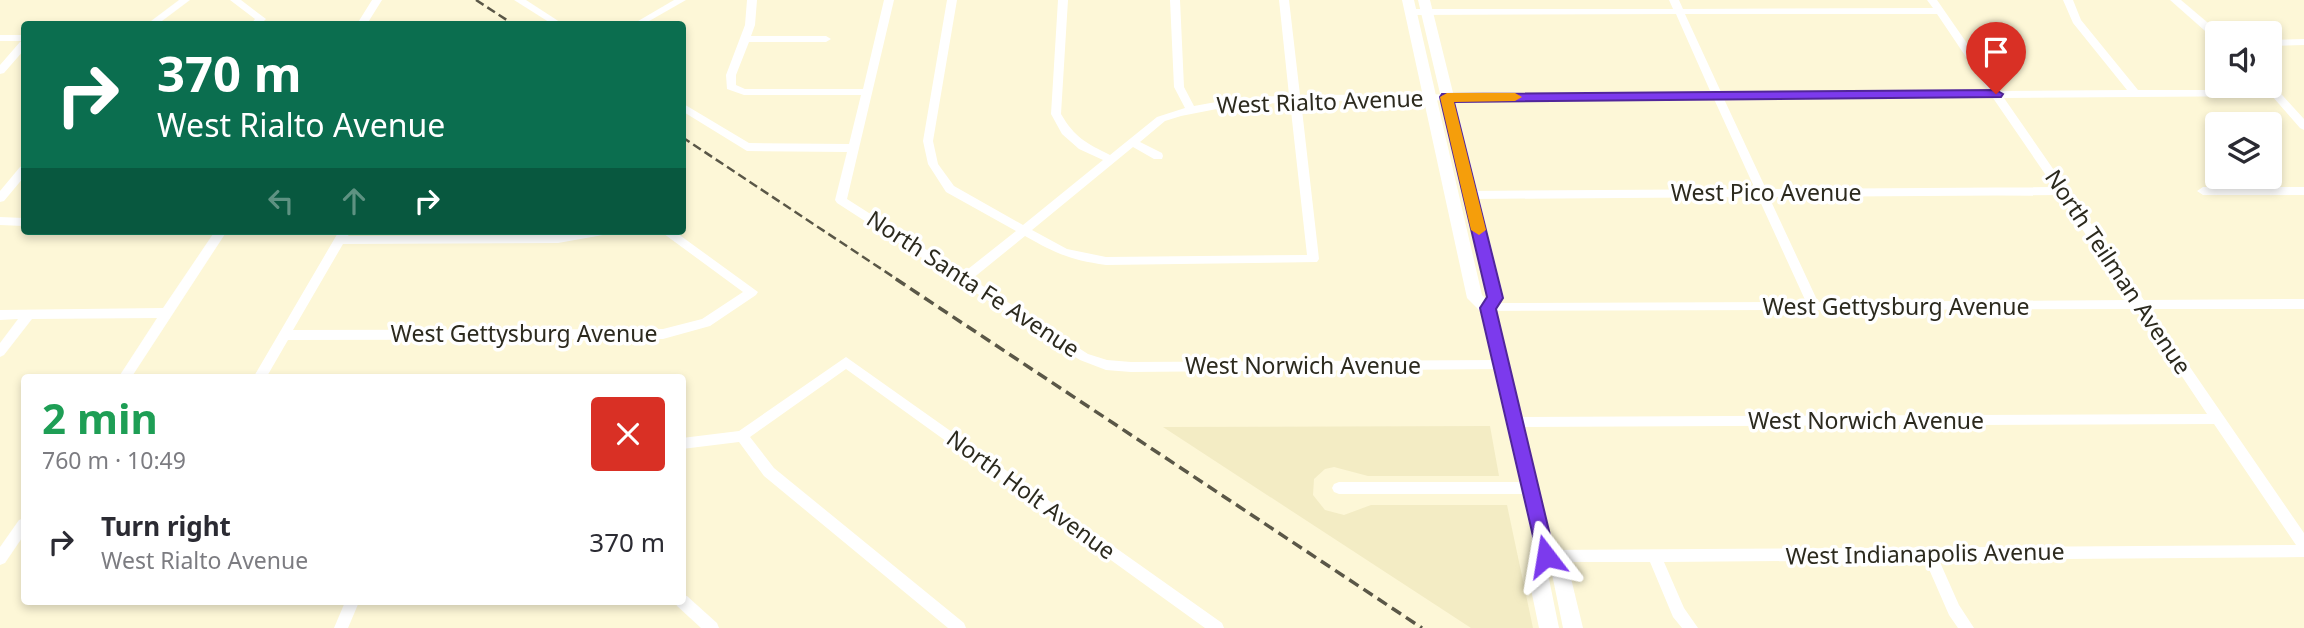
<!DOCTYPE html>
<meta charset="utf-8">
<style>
body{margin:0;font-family:"Noto Sans",sans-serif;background:#f2f2f3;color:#2b2b33;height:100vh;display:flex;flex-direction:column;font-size:26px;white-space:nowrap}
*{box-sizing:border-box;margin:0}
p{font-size:23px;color:#7c7c81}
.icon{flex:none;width:38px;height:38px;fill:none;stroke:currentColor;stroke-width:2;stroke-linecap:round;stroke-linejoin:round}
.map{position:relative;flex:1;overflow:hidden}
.details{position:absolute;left:21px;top:374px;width:665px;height:231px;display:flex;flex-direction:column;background:#fff;border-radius:7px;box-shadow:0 4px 10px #0003}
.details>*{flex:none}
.hud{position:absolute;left:21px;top:21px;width:665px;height:214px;border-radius:7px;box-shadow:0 4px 10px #0003;background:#0b6e4f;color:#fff;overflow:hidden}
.fabs{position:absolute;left:2205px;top:21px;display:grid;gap:14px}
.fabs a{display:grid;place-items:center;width:77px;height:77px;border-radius:7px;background:#fff;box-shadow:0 4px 10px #0003;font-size:35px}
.pin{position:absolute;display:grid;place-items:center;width:60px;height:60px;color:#fff;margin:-72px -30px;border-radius:50% 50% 50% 0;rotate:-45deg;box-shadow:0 0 7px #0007}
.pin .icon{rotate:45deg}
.me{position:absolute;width:77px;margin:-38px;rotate:346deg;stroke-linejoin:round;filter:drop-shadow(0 0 5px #0008)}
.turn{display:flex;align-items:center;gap:24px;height:147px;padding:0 21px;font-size:32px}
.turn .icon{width:91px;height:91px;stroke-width:2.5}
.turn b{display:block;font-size:49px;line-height:60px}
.lanes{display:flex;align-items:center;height:66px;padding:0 21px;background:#0003;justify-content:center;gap:35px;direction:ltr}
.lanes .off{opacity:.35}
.round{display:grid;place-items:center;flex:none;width:74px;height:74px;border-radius:7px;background:#f2f2f3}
.head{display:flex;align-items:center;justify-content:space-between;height:119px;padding:0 21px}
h1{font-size:42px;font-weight:700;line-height:52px;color:#1e9e55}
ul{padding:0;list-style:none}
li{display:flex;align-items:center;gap:21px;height:98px;padding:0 21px}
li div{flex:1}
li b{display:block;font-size:26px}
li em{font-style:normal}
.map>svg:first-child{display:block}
</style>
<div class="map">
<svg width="2304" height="628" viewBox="0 0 2304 628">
<rect width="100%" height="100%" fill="#fdf7d7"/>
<path fill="#f3ecc4" d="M1490,426L1499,476H1368L1334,467L1325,469L1314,479L1313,495L1325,510L1344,515L1371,505H1507L1533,628H1471L1163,427Z"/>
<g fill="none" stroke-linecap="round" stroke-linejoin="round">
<g fill="#fff" fill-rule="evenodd">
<path d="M179,0H190L158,24H147Z"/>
<path d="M230,0H241L266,19L261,24H251L255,19Z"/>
<path d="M372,0H382L367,24H357Z"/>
<path d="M514,0H526L563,24H552Z"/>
<path d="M674,0H686L644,24H633Z"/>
<path d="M747,0H757L755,25L751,36H826L831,39L826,42H749L736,75V85L745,89H863L884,0H894L847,199L963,273L1016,231L946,192L928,164L923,141L947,0H957L933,141L938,164L954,186L1023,225L1103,160L1079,149L1062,134L1051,114L1058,0H1068L1061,114C1075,138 1086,143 1110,155L1157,117L1185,108L1174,87L1170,0H1180L1184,87L1194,106L1227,100L1289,95L1279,0H1289L1300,95L1711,93L1676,14L1410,15L1405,12L1410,9H1673L1669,0H1679L1683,9L1933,8L1927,0H1937L2000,91L2127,90L2073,23L2063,0H2073L2081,20L2138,90H2266L2265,86H2270V84L2273,85L2304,119V130L2300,128L2272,96L2004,98L2144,300L2304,299V309H2150L2304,533V557L1939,560L1959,605L1974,628H1958L1949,615L1925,560L1664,562L1684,608L1698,628H1682L1673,617L1650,562H1546L1541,560L1539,556L1541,552L1546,550L2296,545L2214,424L1514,427L1509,426L1507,422L1509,418L1514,417L2207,414L2137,309L1483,311L1481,308L1487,303L1806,302L1758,197L1470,199L1464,195L1470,191L1755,189L1714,99L1301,101L1319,259L1317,262L1106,265C1070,260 1055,253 1025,236L972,279L1088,354L1107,360L1131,362L1500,360L1504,361L1506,365L1504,369L1131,372L1106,370L1080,360L837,203L835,200L847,152L747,151L682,111V103L749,143L849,144L861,95H744L727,89L726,75L745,25ZM1685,14H1937L1989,91L1721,92ZM1993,98L2054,187L1766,189L1724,99ZM1290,102L1307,255L1106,257L1067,249L1032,230L1133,147L1154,159H1162L1163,156L1162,153L1140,142L1165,121L1181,116L1227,107ZM2059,195L2130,300L1818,302L1769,197Z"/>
<path d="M2170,0H2181L2220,33H2217V39L2213,38Z"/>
<path d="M0,35H24V50L4,73L0,74V65L20,42L24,41H0Z"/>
<path d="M2304,39V45L2270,46V40Z"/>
<path d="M24,166V177L4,201L0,202V191L20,167Z"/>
<path d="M2203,187H2304V195H2203L2197,191Z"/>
<path d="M0,217L24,218V226L0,225Z"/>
<path d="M215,231H227L131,378H118L157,318L32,319L4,355L0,357V343L18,319L0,320V310L163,308Z"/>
<path d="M339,231H351L348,236L558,235L580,231H609L603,235L558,243L343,244L293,330L663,329L702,319L743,292L660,231H674L758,292L756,295L710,326L663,339L288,340L266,378H253Z"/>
<path d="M846,357L1222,623L1224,628H1205L846,369L750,437L774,468L964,623L966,628H948L764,476L739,442L682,449V438L739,431Z"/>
<path d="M1339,482H1529L1534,484L1536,488L1534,492L1529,494H1339L1334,492L1332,488L1334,484Z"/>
<path d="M24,518V535L5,563L0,565V547L19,520Z"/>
<path d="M682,595L687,596L717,623L719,628H701L677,606L675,602H682Z"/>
<path d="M345,602H359L348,628H334Z"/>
</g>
<path fill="#fff" fill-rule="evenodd" d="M1402,0H1414L1482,295L1486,299L1488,297L1418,0H1430L1504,298L1495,309L1554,552L1569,570L1583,628H1563L1552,574L1547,569L1559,628H1539L1527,570L1536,554L1480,311L1467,298Z"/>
<g stroke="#5a5747" stroke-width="2.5" stroke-dasharray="9 4.5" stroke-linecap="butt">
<path d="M476,0L513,24"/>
<path d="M682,137L898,280"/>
</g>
<path stroke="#5a5747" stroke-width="3.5" stroke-dasharray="11 6" stroke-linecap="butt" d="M896,279L1422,628"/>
</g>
<path fill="#7c3aed" stroke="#51269a" stroke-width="2" d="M1996,90L2003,94L2001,97L1454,102L1503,298L1496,309L1555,556L1553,562L1546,564L1539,562L1480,308L1487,297L1440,97L1442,94Z"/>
<path fill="#f59e0b" d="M1447,93H1515L1522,97L1515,101L1454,102L1486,230L1479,235L1471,230L1440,97Z"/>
<g text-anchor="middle" stroke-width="7" stroke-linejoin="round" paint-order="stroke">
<g font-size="23" fill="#2c2a1e" stroke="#fff">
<text transform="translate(1320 102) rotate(-2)" y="8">West Rialto Avenue</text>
<text x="1766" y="201">West Pico Avenue</text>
<text transform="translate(2118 272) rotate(56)" y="8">North Teilman Avenue</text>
<text transform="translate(973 284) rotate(33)" y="8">North Santa Fe Avenue</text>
<text x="1896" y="315">West Gettysburg Avenue</text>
<text x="524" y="342">West Gettysburg Avenue</text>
<text x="1303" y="374">West Norwich Avenue</text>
<text x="1866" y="429">West Norwich Avenue</text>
<text transform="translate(1031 495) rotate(36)" y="8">North Holt Avenue</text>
<text transform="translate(1925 554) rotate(-1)" y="8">West Indianapolis Avenue</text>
</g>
</g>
</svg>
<div class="fabs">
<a><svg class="icon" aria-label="sound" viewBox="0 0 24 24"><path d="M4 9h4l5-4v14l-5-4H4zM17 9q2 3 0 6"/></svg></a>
<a><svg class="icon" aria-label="layers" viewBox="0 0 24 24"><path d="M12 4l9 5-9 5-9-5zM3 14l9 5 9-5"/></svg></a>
</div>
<div class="pin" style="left:1996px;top:94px;background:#d93025"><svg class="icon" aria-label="arrive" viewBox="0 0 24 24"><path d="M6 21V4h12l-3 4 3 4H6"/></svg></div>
<svg class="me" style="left:1546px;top:556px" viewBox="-20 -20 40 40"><path d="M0-17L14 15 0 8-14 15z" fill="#7c3aed" stroke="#fff" stroke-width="4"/></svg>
<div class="hud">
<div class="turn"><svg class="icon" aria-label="right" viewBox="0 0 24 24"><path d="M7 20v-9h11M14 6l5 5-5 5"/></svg><div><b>370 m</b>West Rialto Avenue</div></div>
<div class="lanes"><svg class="icon off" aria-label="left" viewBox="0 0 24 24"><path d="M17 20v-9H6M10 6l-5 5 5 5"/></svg><svg class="icon off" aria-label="ahead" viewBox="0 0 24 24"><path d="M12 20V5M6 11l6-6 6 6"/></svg><svg class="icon" aria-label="right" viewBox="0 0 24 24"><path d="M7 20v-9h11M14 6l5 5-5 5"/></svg></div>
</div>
<section class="details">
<div class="head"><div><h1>2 min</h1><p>760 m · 10:49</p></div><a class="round" style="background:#d93025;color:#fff"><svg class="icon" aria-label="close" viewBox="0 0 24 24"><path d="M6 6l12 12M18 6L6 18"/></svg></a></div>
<ul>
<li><svg class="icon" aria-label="right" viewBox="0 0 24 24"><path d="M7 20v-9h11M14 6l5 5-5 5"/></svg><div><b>Turn right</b><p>West Rialto Avenue</p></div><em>370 m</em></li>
</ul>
</section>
</div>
